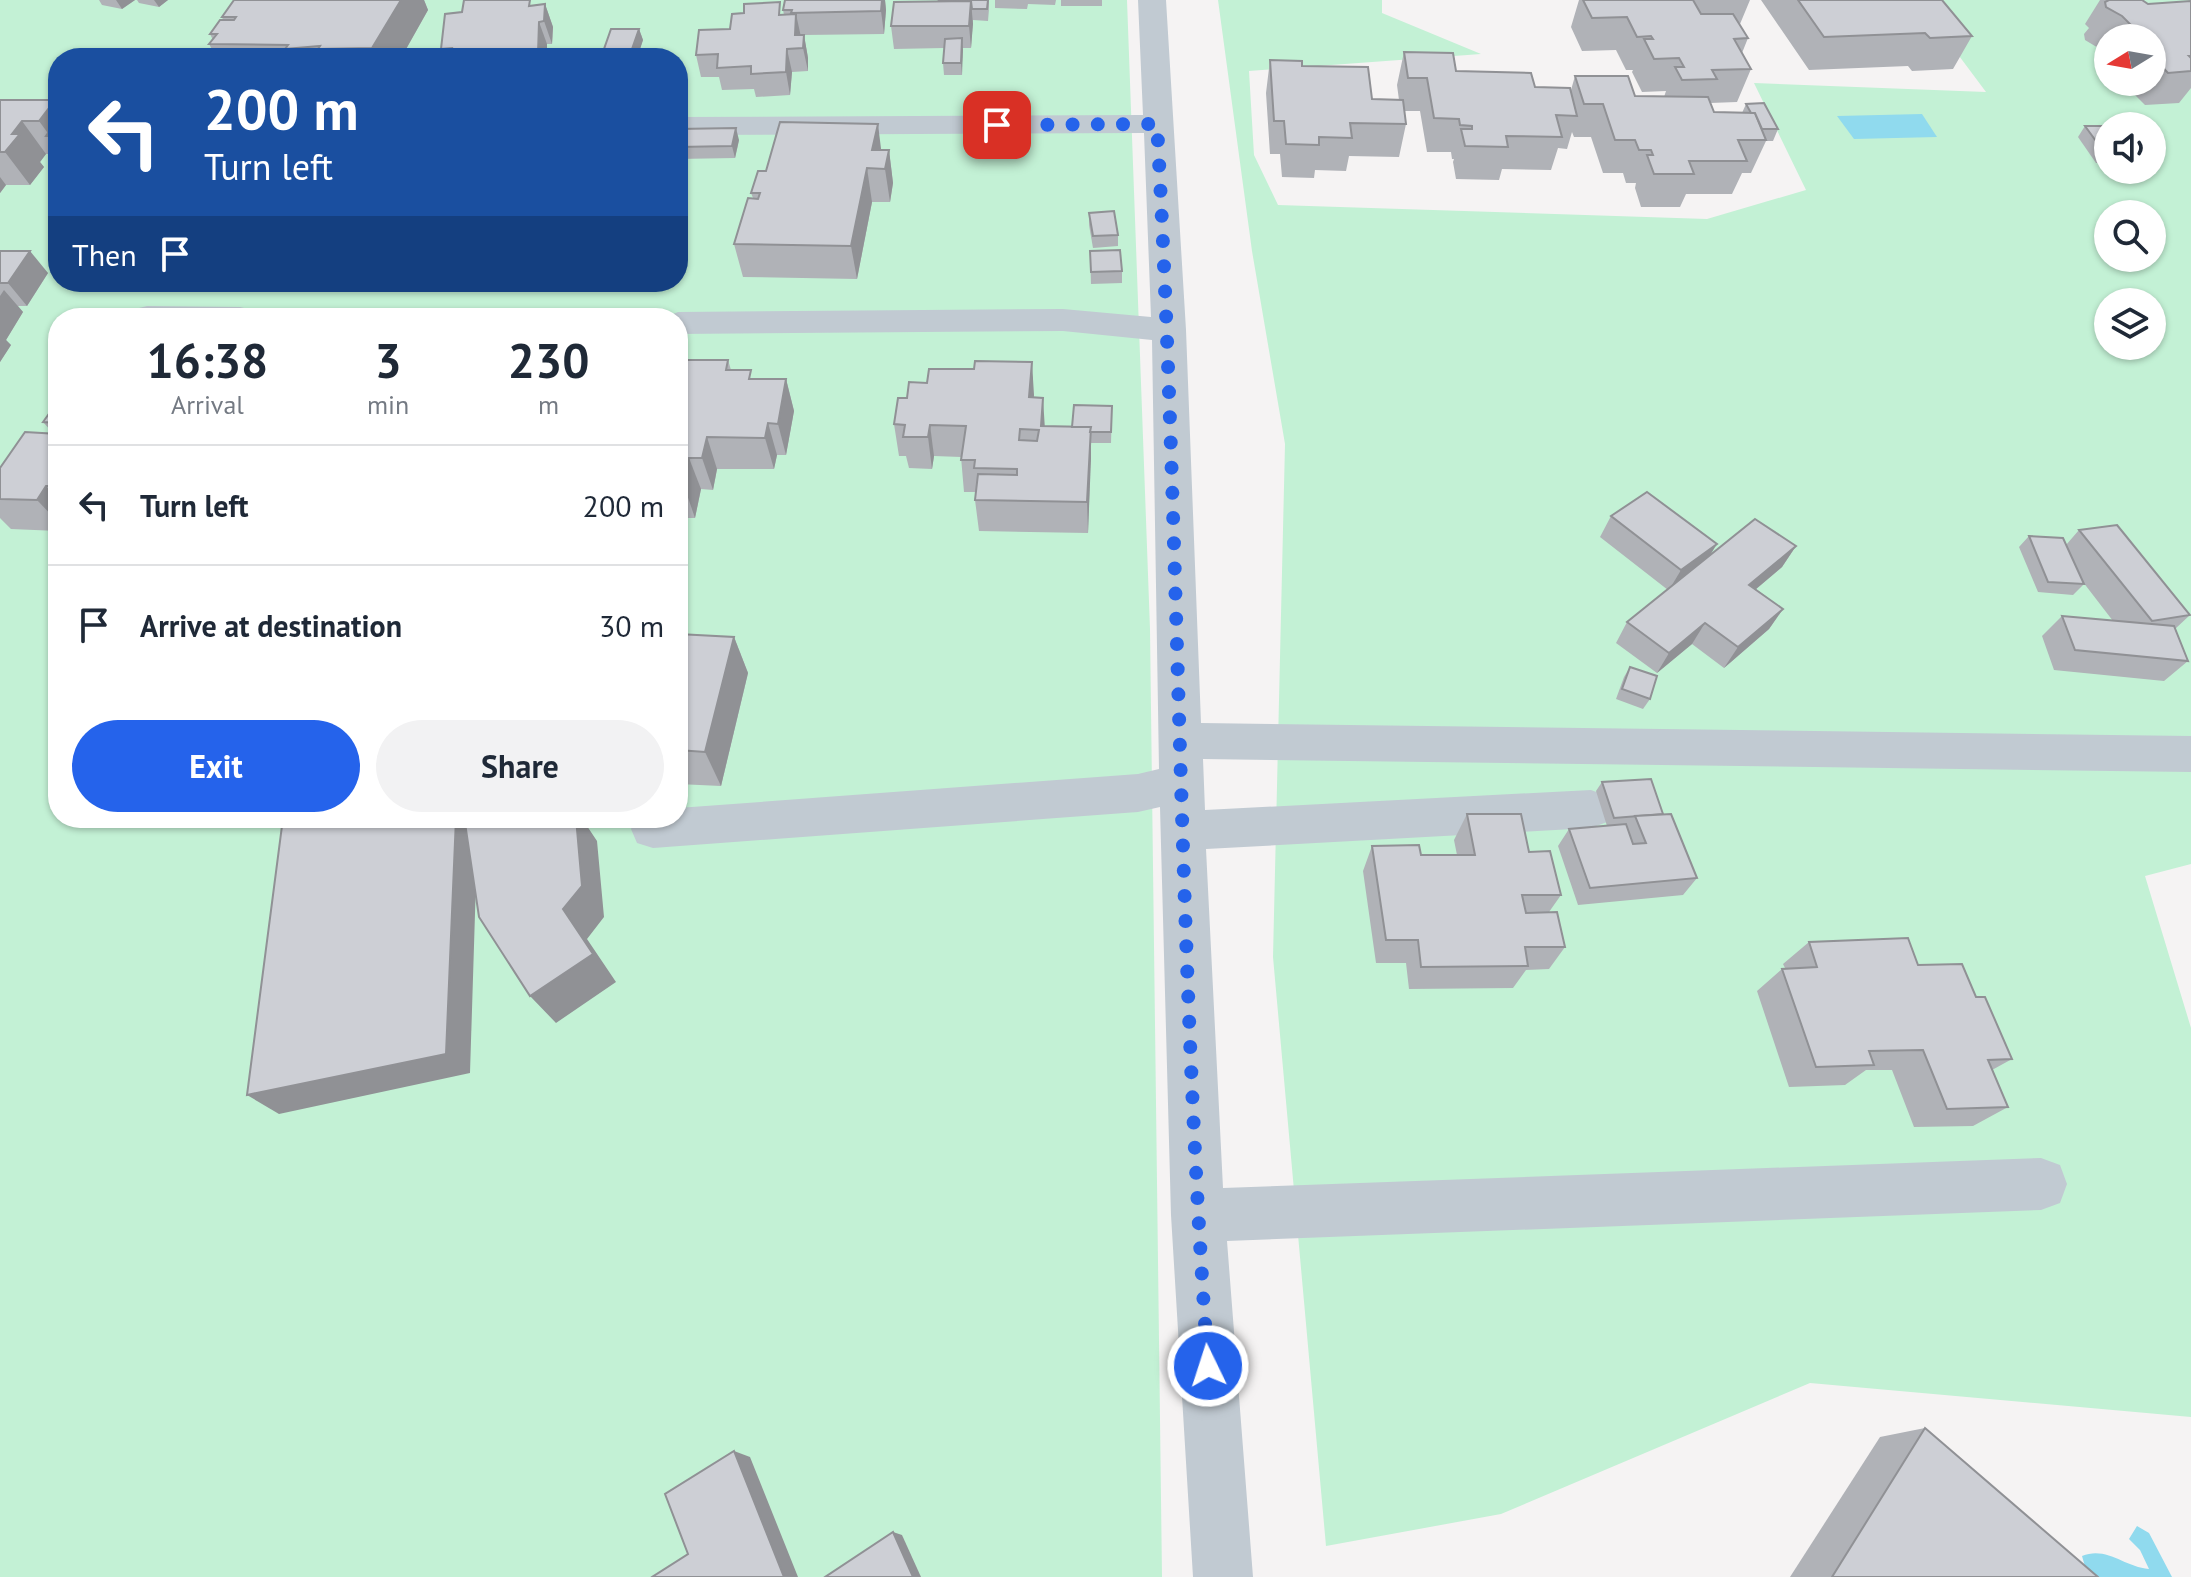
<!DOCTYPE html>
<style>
body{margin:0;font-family:"PT Sans",sans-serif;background:#f2f2f3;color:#1f2937;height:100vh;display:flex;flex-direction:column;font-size:30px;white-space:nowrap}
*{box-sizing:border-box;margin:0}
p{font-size:26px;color:#747a83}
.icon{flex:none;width:44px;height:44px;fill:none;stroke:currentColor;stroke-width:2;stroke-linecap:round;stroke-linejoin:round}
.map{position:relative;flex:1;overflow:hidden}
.drawer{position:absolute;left:48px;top:308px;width:640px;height:520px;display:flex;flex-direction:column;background:#fff;border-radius:32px;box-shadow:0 2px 6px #0004}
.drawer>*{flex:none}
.banner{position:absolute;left:48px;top:48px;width:640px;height:244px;border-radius:32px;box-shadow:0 2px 6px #0004;background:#1a4fa0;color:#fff;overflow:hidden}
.needle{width:52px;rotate:259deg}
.tools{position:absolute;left:2094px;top:24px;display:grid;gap:16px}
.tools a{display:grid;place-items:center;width:72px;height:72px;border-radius:50%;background:#fff;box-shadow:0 2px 6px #0004;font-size:40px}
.pin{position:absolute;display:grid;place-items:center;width:68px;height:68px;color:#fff;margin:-34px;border-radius:16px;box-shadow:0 4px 12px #0006}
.me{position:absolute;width:88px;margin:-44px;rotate:356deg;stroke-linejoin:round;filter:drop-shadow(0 0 6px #0008)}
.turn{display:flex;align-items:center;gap:28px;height:168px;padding:0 24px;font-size:36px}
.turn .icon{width:104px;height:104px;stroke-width:2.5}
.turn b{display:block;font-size:56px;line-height:68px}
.then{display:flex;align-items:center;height:76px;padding:0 24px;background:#0003;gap:16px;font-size:30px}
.eta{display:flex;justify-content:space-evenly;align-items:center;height:136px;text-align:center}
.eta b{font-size:48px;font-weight:700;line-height:56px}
.button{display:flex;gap:16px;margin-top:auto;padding:16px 24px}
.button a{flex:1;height:92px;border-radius:48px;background:#2563eb;color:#fff;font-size:32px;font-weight:700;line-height:92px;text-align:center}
.button a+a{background:#f2f2f3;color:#1f2937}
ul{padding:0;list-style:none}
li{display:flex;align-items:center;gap:24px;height:120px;padding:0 24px;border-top:2px solid #e0e1e3}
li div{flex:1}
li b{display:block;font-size:30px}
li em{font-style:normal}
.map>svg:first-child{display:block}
</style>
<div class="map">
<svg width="2191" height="1577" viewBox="0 0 2191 1577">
<rect width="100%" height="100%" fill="#f5f3f3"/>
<g fill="#c3f1d5" fill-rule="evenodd">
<path d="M0,0H1127L1150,629L1162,1577H0ZM58,58H678V282H58ZM58,318H678V818H58Z"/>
<path d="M1218,0H1382V13L1481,54L1249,71L1254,155L1278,205L1707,219L1806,190L1754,83L1986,92L1930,17L1907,0H2191V864L2145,876L2191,1028V1417L1810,1383L1501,1514L1326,1546L1273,957L1285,444L1252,251ZM2108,38H2152V82H2108ZM2108,126H2152V170H2108ZM2108,214H2152V258H2108ZM2108,302H2152V346H2108Z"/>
</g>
<g fill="#90daee">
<path d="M1922,114L1937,137L1854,139L1837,116Z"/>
<path d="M2137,1526L2149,1533L2172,1577H2088L2082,1556C2107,1546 2124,1567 2149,1569L2140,1550L2129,1539Z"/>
</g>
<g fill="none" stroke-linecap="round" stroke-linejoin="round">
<g fill="#c1cad2" fill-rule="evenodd">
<path d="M1138,0H1166L1186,330L1201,723L2191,736V772L1203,759L1205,810L1591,790L1607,796L1613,809L1607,822L1591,828L1206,849L1223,1188L2041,1158L2060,1165L2067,1184L2060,1203L2041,1210L1227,1241L1253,1577H1193L1171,1215L1160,807L1138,812L653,848L637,843L631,829L636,818H678V808L1138,774L1159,769L1152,340L1063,331L678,334V318H664L678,312L1063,309L1151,317L1144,133L678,135V117L1143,115Z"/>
<path d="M147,306L240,307L252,310L257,318H131L135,309Z"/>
</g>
</g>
<g fill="#b0b2b7">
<path d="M99,0H135L122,9L102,5Z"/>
<path d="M137,0H168L159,7L139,3Z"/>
<path d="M234,0H424L428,10L401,58H217L209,44L213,40L210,34L223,20L222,17Z"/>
<path d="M785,0H885L886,10L884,34L804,35L808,58V71L792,72L790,95L756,97L754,89L722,90L719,77H701L696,55L730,29L784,15L783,10Z"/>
<path d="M989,0V9L988,21L973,20L971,48H962V75H944L943,63L944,48L894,49L891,26Z"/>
<path d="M995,0H1056L1055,5L1028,4L1027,9L995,8Z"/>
<rect x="1061" y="0" width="41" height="6"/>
<path d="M1579,0H1750L1740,24H1739L1748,38L1742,53L1751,69L1737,102L1710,103L1714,112L1742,113L1746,104L1778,129L1773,141H1766L1751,173H1742L1732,194H1686L1680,207H1641L1635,188L1636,183H1626L1623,173H1603L1591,137H1574L1572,132L1567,149L1558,148L1551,170L1502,169L1499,180L1456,179L1453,162L1454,159H1452L1451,152H1427L1420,111H1404L1406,124L1399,157L1349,156L1346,171L1315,170L1314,178L1282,177L1280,154H1270L1266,93L1270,60L1302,66L1372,99L1399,100L1397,85L1404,52L1456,71L1535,87L1571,90L1575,76L1635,96L1664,97L1666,91L1642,92L1632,72L1633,70H1626L1616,50L1582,51L1571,27Z"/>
<path d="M1761,0H1942L1972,36L1953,69L1912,71L1908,66L1809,70Z"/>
<path d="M2100,0H2142L2148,4L2191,1V88L2179,103L2145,105L2122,82H2152V38H2108V57L2100,49L2085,40L2084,34L2089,28L2085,24Z"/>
<path d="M545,4L553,27L552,44H547V58H445L441,49L535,5Z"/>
<path d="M639,29L643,40L637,58H607L604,49Z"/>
<path d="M0,100L58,105V154H46L40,162L44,167L30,185H6L0,193Z"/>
<path d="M2085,126H2108V163H2096L2078,137Z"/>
<path d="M678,129L739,140L735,158L678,159Z"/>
<path d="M2152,140L2161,152L2152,164Z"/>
<path d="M881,150H889L893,183L890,202H872L857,279L743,277L734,244L753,198L751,193L766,171Z"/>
<path d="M1089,213L1118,235V246L1093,248L1089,225Z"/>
<path d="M0,251L48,273L27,306H18L23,312L6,340L11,345L0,362Z"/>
<path d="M1090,251L1122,271V283L1091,284Z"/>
<path d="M678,360H728L731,370L753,379H786L794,411L786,455H777L774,469H717L713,490L701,489L695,518H678Z"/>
<path d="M907,398H1033L1044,426L1072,427L1112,406L1111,443H1091L1088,533L979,531L975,500L976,492H964L961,457L934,456L932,469L909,468L906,456H899L894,424Z"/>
<path d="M58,401V531L11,529L0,518V468L53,433L43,422Z"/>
<path d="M1611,516L1710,555L1796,546L1782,567L1756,589L1783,609L1769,629L1724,668L1692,644L1657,673L1616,643L1627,622L1668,590L1600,537Z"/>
<path d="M2079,530L2190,615L2175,629L2188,661L2164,681L2054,670L2042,636L2062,616L2113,621L2083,582L2084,584L2073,595L2038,592L2019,547L2029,536L2066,545Z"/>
<path d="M678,634L734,637L748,673L721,786L678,784Z"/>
<path d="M1630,667L1650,699L1643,709L1616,699L1624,677Z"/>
<path d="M1602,782L1663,814L1697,878L1683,895L1578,905L1558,846L1569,829L1607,826L1596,791Z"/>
<path d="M1467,814L1529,852L1561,895L1549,912L1565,947L1549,969L1526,970L1513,988L1409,989L1406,963H1376L1363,871L1372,846L1421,855H1457L1454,840Z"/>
<path d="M1809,942L1918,965L1976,997L2012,1059L1992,1070L2008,1107L1973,1126L1914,1127L1892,1070H1866L1845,1085L1789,1087L1757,991L1782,969L1785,968L1783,964Z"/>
<path d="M1925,1428L2098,1577H1790L1880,1437Z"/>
</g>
<g fill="#909195">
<path d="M116,0H135L122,9Z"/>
<path d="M154,0H168L159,7Z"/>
<path d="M401,0H424L428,10L401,58H377L372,48Z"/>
<path d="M882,0H885L886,10L884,34L881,11Z"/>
<path d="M971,1L973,24L971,48L969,26Z"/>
<path d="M545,4L553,27L552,44L544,21Z"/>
<path d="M796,14L801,37L795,35Z"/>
<path d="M539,22L547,44V58H505Z"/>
<path d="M639,29L643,40L637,58H635L632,49Z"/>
<path d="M804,35L808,58V71L803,48Z"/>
<path d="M962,38L963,50L962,75L961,63Z"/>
<path d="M787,49L792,72L790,95L786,72Z"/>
<path d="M55,100L58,105V136H50L39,121Z"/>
<path d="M22,121L46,154L40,162L44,167L30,185L5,152L12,134Z"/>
<path d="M878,124L882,157L872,150Z"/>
<path d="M736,128L739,140L735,158L732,146Z"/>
<path d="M889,150L893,183L890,202L885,169Z"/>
<path d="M867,168L872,202L857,279L851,246Z"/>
<path d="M0,177L6,185L0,193Z"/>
<path d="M30,251L48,273L27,306L8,283Z"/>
<path d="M587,282H649L650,283L591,292Z"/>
<path d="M4,290L23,312L6,340L11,345L0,362V296Z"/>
<path d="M1032,362L1034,395L1031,429L1029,397Z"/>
<path d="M786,379L794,411L786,455L778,424Z"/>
<path d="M1043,398L1045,430L1041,426Z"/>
<path d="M768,423L777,455L774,469L765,438Z"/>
<path d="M930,425L934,456L932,469L928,437Z"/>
<path d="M1091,427V459L1088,533L1087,502Z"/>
<path d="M707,437L717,469L713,490L702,458Z"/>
<path d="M689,458L701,489L695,518L684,486Z"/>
<path d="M46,486L58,499V522L37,500Z"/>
<path d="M1717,544L1704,565L1669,590L1681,570Z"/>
<path d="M1796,546L1782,567L1736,606L1749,585Z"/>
<path d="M1783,609L1769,629L1724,668L1738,647Z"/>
<path d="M1705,623L1692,644L1657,673L1669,653Z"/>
<path d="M734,637L748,673L721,786L705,752Z"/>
<path d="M456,818H478L470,1073L279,1114L247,1095Z"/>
<path d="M556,818H592L587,826L597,841L604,917L587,939L616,982L556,1023L530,996L563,909Z"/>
<path d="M734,1451L750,1457L798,1577H784Z"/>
<path d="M893,1532L902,1535L921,1577H913Z"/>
</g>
<g fill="#cdcfd5" stroke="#909195" stroke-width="2" fill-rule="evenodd">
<path d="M234,0H401L372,48L318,49L320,46L285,49L288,45L209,44L217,34H210L220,20H234L236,17H222Z"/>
<path d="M464,0H530L529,6L545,4L544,21L539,22L538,54L505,58H450L452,48L441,49L445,14L462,12Z"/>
<path d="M785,0H882L881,11L791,13L792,10H783Z"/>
<path d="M939,0H988L987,9H972L971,1L938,2Z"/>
<path d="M1583,0H1693L1701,14H1733L1748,38L1734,39L1751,69L1712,70L1717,79L1682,80L1675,67H1684L1679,58L1654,59L1644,39H1653L1651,36L1637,37L1627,17L1592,18Z"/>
<path d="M1798,0H1942L1972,36L1930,38L1925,33L1824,37Z"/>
<path d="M2109,0H2142L2148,4L2191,1V56H2189L2191,58V71L2168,73L2152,56V38H2141H2144L2122,16L2106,7L2105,2Z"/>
<path d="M971,1L969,26H891L894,2Z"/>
<path d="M780,2L779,15L796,14L795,35H804L803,48L787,49L786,72L751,74V66L717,68L718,54L696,55L699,30L730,29L732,14L744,13V4Z"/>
<path d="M611,29H639L632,49H604Z"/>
<path d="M962,38L961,63H943L945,39Z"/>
<path d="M1404,52L1453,53L1456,71L1531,73L1535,87L1570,88L1577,116L1556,115L1562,137L1506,136L1508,147L1465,146L1461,129H1472V126L1460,125L1459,119L1434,118L1427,78H1408Z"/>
<path d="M1270,60L1302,61V66L1368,67L1372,99L1403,100L1406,124L1350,123L1352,138L1319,137V145L1286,144L1284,121H1274Z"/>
<path d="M1575,76H1628L1635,96L1708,97L1714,112L1755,113L1766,140H1738L1747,161H1689L1694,174H1654L1647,155H1653L1651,150H1639L1635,140H1615L1603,104H1584Z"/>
<path d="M0,100H55L39,121H22L12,134H20L5,152H0Z"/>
<path d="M1764,103L1778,129H1762L1755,113H1751L1746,104Z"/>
<path d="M58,119V136H46Z"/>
<path d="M780,122L878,124L872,150H889L885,169L867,168L851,246L734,244L748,198L758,199L760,193H751L758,171H766Z"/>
<path d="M2085,126H2142H2108V152H2104Z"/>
<path d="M736,128L732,146L678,147V129Z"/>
<path d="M2152,140L2161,152H2152Z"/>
<path d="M1114,211L1118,235L1093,236L1089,213Z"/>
<path d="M1120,250L1122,271L1091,272L1090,251Z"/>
<path d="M0,251H30L8,283H0Z"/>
<path d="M678,360H728L726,370H751L749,379H786L778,424L768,423L765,438L707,437L702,458H689L684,486H678Z"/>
<path d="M975,361L1032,362L1029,397L1043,398L1041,426L1091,427L1087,502L975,500L978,474L1017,475V469L974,468L975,460H961L966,426L930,425L928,437H903L905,425L894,424L898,398H907L909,382L927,383L929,369H974ZM1020,429L1039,430L1037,441L1019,440Z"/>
<path d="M58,401V423L43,422Z"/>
<path d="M1074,405L1112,406L1111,432H1090L1091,427H1072Z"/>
<path d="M25,432L58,434V486H46L37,500L0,499V468Z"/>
<path d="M1647,492L1717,544L1681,570L1611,516Z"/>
<path d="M1755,519L1796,546L1749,585L1783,609L1738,647L1705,623L1669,653L1627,622Z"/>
<path d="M2117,525L2190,615L2152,621L2079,530Z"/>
<path d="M2029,536L2063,538L2084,584L2048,582Z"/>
<path d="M2062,616L2174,626L2188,661L2075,650Z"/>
<path d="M678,634L734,637L705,752L678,750Z"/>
<path d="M1630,667L1657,676L1650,699L1622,689Z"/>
<path d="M1651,779L1663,814L1614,818L1602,782Z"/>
<path d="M1467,814H1521L1529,852L1550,851L1561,895H1522L1526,913L1557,912L1565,947H1525L1528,966L1421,967L1418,940H1386L1372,846L1419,845L1421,855H1475Z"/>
<path d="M1671,814L1697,878L1590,888L1569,829L1626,824L1633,844L1646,843L1635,816Z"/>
<path d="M283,818H456L446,1054L247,1095Z"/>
<path d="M469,818H576L582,886L563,909L593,954L530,996L479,917L465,823Z"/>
<path d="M1908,938L1918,965L1962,964L1976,997H1985L2012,1059L1988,1060L2008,1107L1947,1109L1923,1050L1869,1051L1874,1065L1816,1067L1782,969L1817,967L1809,942Z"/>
<path d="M1925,1428L2098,1577H1832Z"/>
<path d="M734,1451L784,1577H652L688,1554L665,1494Z"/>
<path d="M893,1532L913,1577H825Z"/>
</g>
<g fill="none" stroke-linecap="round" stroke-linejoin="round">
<path stroke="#2563eb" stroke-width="14" stroke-dasharray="0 25.2" d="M997,125L1157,124C1180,537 1178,952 1208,1366"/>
</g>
</svg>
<div class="tools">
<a><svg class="needle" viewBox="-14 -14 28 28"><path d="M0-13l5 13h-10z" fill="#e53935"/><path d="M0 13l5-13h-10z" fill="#747a83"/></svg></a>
<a><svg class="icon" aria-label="sound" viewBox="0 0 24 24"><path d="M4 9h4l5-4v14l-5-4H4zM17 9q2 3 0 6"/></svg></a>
<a><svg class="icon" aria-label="search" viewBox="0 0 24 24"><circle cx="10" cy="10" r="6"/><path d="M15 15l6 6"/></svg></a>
<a><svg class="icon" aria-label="layers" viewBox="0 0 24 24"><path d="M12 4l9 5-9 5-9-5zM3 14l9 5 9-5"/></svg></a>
</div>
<div class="pin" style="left:997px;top:125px;background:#d93025"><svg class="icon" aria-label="arrive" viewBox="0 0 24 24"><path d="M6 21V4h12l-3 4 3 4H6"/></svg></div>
<svg class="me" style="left:1208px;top:1366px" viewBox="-20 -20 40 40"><circle r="17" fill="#2563eb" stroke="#fff" stroke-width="3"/><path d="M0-11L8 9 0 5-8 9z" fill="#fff"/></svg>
<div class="banner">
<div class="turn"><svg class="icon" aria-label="left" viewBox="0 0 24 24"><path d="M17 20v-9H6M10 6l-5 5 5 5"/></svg><div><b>200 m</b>Turn left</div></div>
<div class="then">Then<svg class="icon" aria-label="arrive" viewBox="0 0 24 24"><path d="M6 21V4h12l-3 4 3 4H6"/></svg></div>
</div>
<section class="drawer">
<div class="eta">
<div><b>16:38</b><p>Arrival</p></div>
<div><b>3</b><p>min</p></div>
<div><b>230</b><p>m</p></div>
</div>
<ul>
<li><svg class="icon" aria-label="left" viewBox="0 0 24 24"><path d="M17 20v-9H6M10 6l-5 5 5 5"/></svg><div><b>Turn left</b></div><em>200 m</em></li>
<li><svg class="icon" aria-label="arrive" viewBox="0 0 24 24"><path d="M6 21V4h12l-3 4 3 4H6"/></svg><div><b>Arrive at destination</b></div><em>30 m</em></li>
</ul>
<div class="button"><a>Exit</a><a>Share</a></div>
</section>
</div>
